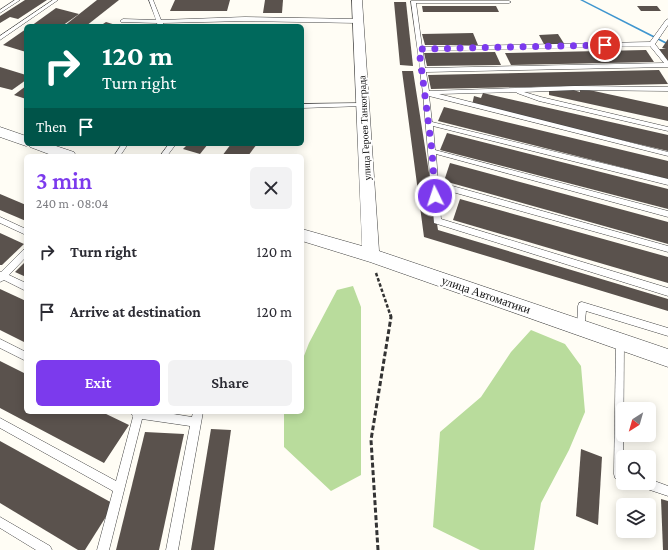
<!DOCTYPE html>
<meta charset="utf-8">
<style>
body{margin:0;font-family:"Crimson Pro",serif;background:#f2f2f3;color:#2b2b33;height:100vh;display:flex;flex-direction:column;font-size:15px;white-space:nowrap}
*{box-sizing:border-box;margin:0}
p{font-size:13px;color:#7c7c81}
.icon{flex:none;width:22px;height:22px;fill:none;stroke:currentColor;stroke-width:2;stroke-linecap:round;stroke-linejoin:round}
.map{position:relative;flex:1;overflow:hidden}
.side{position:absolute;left:24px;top:154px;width:280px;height:260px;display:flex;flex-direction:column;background:#fff;border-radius:6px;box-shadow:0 2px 10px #0003}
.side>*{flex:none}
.banner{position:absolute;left:24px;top:24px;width:280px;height:122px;border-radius:6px;box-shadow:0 2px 10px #0003;background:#00695c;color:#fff;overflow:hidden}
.needle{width:26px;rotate:217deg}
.fabs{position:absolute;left:616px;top:402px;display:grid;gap:8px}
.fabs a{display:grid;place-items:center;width:40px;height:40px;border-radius:6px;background:#fff;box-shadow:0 2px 10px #0003;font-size:20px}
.pin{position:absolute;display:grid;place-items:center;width:34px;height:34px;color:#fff;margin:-17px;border:2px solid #fff;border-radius:50%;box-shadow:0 1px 4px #0007}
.me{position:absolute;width:44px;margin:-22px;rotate:356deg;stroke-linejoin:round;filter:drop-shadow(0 0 3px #0008)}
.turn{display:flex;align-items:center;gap:14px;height:84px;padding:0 12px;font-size:18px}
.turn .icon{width:52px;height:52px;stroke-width:2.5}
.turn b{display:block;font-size:28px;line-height:34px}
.then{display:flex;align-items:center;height:38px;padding:0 12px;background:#0003;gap:8px;font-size:15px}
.round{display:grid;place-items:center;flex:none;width:42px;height:42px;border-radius:6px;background:#f2f2f3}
.summary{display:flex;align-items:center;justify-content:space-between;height:68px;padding:0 12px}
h1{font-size:24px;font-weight:600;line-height:30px;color:#7c3aed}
.action{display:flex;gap:8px;margin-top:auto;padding:8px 12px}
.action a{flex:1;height:46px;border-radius:6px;background:#7c3aed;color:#fff;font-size:16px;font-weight:600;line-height:46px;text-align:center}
.action a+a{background:#f2f2f3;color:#2b2b33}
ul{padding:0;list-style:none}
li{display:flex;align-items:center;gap:12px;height:60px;padding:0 12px}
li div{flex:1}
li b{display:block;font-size:15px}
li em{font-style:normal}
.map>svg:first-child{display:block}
</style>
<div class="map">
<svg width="668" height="550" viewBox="0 0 668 550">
<rect width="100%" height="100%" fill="#fffdf5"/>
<g fill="#b9dc9c">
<path d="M353,286L361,307V475L331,491L284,447V412H302V361L309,343L337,290Z"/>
<path d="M531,330L565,344L581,366L585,412L569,450L541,503L534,550H480L433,527L440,432L481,397L511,352Z"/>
</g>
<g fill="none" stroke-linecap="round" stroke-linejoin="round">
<path fill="#3f96cf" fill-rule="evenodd" d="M580,0H583L668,43V45Z"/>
</g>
<g fill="#5a524d">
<path d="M25,0H47L18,19L10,17L0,23V16Z"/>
<path d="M97,0H119L86,26H64Z"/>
<path d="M175,0H230L227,11H170Z"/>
<path d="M265,0H283L282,13H263Z"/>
<path d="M394,2H406L413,66L400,65Z"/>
<path d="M422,6H496L499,12H423Z"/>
<path d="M637,6H657L661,11H641Z"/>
<path d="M56,8L79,14L62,26H31Z"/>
<path d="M106,22L119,26H100Z"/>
<path d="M26,29V52L3,45Z"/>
<path d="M473,33L478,45H425L422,34Z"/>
<path d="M558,34L565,45L545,46L539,35Z"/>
<path d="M668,39V62L659,49H666L662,48Z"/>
<path d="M646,50L654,62L511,65L505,53Z"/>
<path d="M495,52L501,65L427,66L424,53Z"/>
<path d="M0,67L26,75V80L12,90L0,87Z"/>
<path d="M659,70L668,84L431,89L428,75Z"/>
<path d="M402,71H413L438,230L668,299V311L424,237Z"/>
<path d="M26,86V99L14,95Z"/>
<path d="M580,88L668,107V121L549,95V91L570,89L580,92Z"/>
<path d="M483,93L668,135V151L472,105L474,96L481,98Z"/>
<path d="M444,107L668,161V179L438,121Z"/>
<path d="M447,133L668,189V209L440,150Z"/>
<path d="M188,144H208L200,154L183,149Z"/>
<path d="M231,144H257L248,156H222Z"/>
<path d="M450,163L668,222V244L444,181Z"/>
<path d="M0,194L26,205V221L0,210Z"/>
<path d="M460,199L668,257V283L453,220Z"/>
<path d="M0,233L24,244L2,265H0Z"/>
<path d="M26,261V277L15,272Z"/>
<path d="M0,289L26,301V343L0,330Z"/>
<path d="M0,361L26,374V412H102L129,425L104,463L0,408Z"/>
<path d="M211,429L231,430L214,550H191Z"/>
<path d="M145,432L184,434L159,550H116Z"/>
<path d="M0,441L114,504L85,550H78L0,503Z"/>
<path d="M581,449L602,457L598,525L576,516Z"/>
<path d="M661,499L668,501V550H663Z"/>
</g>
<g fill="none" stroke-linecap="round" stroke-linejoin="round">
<g stroke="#444" stroke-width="1">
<g id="lane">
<path d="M15,0H20L0,13V10Z"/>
<path d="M53,0H58L0,40V36Z"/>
<path d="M149,0H153L161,20L245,17L358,19L361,21L358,23L245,21L163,23L164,26H158L157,23L121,22L120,21L123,19L156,20Z"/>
<path d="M411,1H509L511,2L509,3H416L422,47L650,42L666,20L668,19V25L655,44L668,61V67L426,72L429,91L575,86L668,87V91L575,90L524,92L541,97L668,127V131L539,101L517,93L516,92L439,94L668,152V156L429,96L432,122L668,179V185L433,126L435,150L668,211V217L436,154L438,182L668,246V252L438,188L441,219L668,288V296L434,223L423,93L420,71L418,70L420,69ZM650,46L664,63L425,68L423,51Z"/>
<path d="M362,103L364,104V106L302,108V104Z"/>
<path d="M122,144H128L120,156H114Z"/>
<path d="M169,144H176L167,156H160Z"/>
<path d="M0,217L26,229V235L0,223Z"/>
<path d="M26,249V257L9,275L26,283V291L4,280L0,282V272H1L23,250Z"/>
<path d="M582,302L668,328V336L586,311L584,330L581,331L578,330L577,327L578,306L579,303Z"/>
<path d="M620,337L623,338L624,341L623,480L615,478L614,474L616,341L617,338Z"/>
<path d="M0,339L26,352V361L0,348Z"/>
<path d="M131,412H161L192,417L193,412H203L178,550H166L190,426L142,419L109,550H97L113,491L0,428V418L116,481L133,417Z"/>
<path d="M649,479L668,486V496L641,487L640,483H649Z"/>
<path d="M0,517L50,546L52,550H36L0,528Z"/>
</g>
</g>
<g stroke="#444" stroke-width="1">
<g id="street">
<path d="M352,0H362L379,251L668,349V367L370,262L302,241V229L362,246Z"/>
<path d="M0,127L26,136V144H50L74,152L76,156H54L30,147L29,145L26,146L0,137Z"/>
</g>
</g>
<path stroke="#333" stroke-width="2.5" stroke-dasharray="3.5 2" stroke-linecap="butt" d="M376,273L390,314"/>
<path stroke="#333" stroke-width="3" stroke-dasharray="5 2.5" stroke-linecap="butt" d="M378,550L371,440L391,317L390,313"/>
<use href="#lane" fill="#fff" fill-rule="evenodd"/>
<use href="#street" fill="#fff" fill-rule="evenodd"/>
</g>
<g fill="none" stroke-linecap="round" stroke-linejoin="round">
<path stroke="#7c3aed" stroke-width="7" stroke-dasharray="0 12.6" d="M435,196L432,151L419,49L605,45"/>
</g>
<g text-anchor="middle" stroke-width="4" stroke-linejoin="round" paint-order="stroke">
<g font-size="10" fill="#111" stroke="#fff">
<text transform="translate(364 128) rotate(-93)" y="4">улица Героев Танкограда</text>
</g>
<g font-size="12" fill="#111" stroke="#fff">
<text transform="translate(486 295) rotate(19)" y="4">улица Автоматики</text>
</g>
</g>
</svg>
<div class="fabs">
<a><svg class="needle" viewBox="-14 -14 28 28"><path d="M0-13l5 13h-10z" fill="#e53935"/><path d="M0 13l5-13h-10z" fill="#7c7c81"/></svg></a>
<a><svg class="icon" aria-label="search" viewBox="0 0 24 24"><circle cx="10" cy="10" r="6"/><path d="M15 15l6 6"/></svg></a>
<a><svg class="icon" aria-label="layers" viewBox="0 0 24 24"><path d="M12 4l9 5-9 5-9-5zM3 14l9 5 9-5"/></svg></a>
</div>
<div class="pin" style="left:605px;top:45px;background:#d93025"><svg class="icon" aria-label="arrive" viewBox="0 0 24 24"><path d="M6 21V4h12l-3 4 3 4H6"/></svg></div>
<svg class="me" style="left:435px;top:196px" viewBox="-20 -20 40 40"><circle r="17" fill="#7c3aed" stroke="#fff" stroke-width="3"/><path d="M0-11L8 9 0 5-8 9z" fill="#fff"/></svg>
<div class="banner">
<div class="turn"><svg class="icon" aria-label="right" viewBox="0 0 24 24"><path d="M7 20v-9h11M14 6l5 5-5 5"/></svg><div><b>120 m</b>Turn right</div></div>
<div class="then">Then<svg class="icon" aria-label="arrive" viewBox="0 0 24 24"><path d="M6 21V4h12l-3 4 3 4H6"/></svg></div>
</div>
<section class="side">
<div class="summary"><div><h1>3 min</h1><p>240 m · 08:04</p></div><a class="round"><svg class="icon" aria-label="close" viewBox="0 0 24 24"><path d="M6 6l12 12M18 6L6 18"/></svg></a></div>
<ul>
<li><svg class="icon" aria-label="right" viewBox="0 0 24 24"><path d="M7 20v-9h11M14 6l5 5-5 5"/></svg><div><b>Turn right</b></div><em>120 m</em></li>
<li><svg class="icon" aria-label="arrive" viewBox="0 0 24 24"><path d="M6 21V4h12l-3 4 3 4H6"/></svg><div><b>Arrive at destination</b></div><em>120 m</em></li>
</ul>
<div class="action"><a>Exit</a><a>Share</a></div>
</section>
</div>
